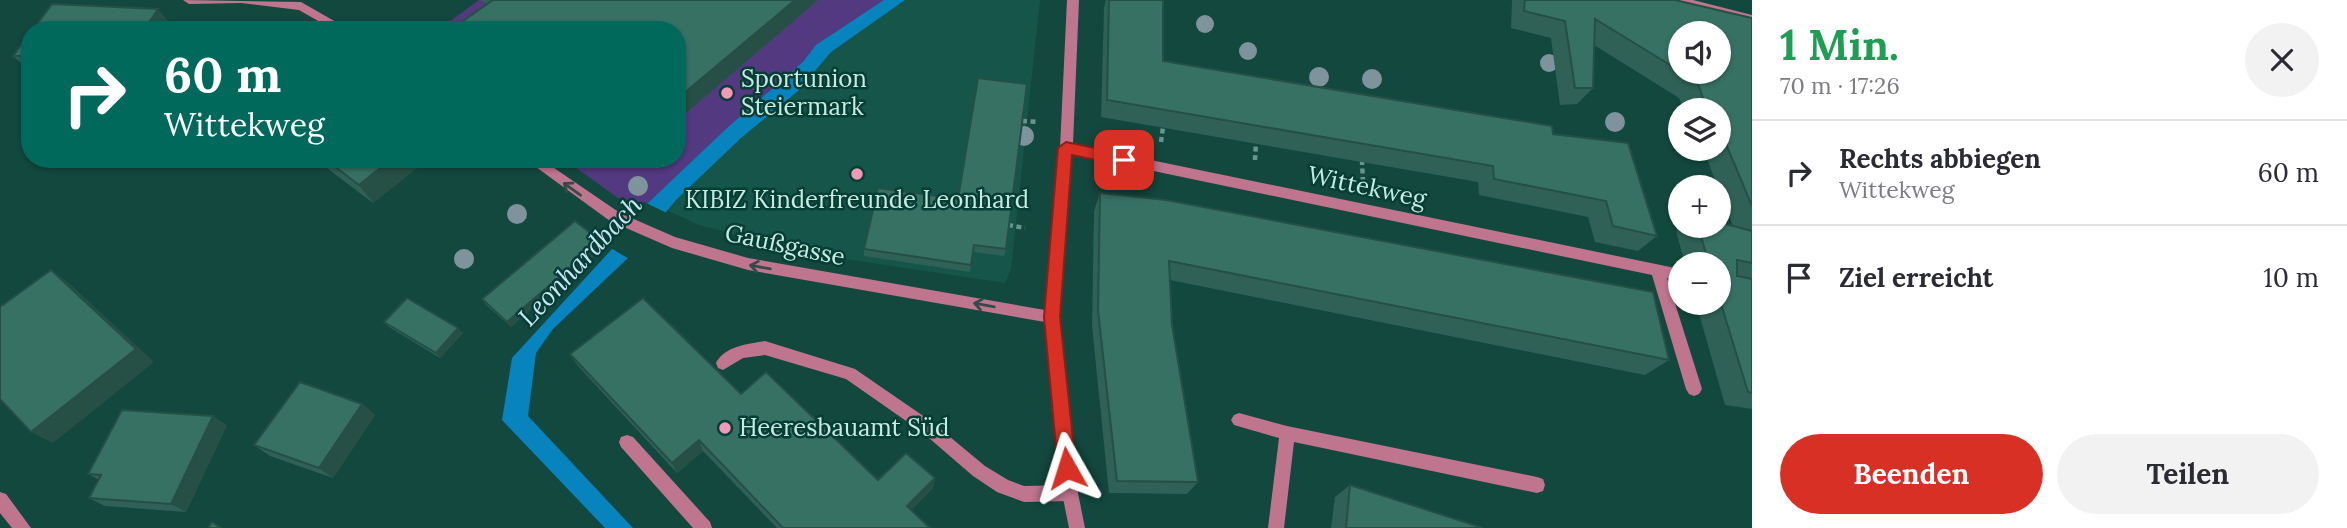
<!DOCTYPE html>
<html lang="de">
<meta charset="utf-8">
<style>
body{margin:0;font-family:Lora,serif;background:#f2f2f3;color:#2b2b33;height:100vh;display:flex;flex-direction:column;font-size:26px;white-space:nowrap}
*{box-sizing:border-box;margin:0}
p{font-size:23px;color:#7c7c81}
.icon{flex:none;width:38px;height:38px;fill:none;stroke:currentColor;stroke-width:2;stroke-linecap:round;stroke-linejoin:round}
.map{position:relative;flex:1;overflow:hidden}
.drawer{display:flex;flex-direction:column;background:#fff;width:595px}
.drawer>*{flex:none}
.top-card{position:absolute;left:21px;top:21px;width:665px;height:147px;border-radius:28px;box-shadow:0 2px 5px #0004;background:#00695c;color:#fff;overflow:hidden}
.buttons{position:absolute;left:1668px;top:21px;display:grid;gap:14px}
.buttons a{display:grid;place-items:center;width:63px;height:63px;border-radius:50%;background:#fff;box-shadow:0 2px 5px #0004;font-size:35px}
.pin{position:absolute;display:grid;place-items:center;width:60px;height:60px;color:#fff;margin:-30px;border-radius:14px;box-shadow:0 4px 10px #0006}
.me{position:absolute;width:77px;margin:-38px;rotate:354deg;stroke-linejoin:round;filter:drop-shadow(0 0 5px #0008)}
.turn{display:flex;align-items:center;gap:24px;height:147px;padding:0 28px;font-size:32px}
.turn .icon{width:91px;height:91px;stroke-width:2.5}
.turn b{display:block;font-size:49px;line-height:60px}
.round{display:grid;place-items:center;flex:none;width:74px;height:74px;border-radius:37px;background:#f2f2f3}
.overview{display:flex;align-items:center;justify-content:space-between;height:119px;padding:0 28px}
h1{font-size:42px;font-weight:700;line-height:52px;color:#1e9e55}
.primary-button{display:flex;gap:14px;margin-top:auto;padding:14px 28px}
.primary-button a{flex:1;height:80px;border-radius:42px;background:#d93025;color:#fff;font-size:28px;font-weight:700;line-height:80px;text-align:center}
.primary-button a+a{background:#f2f2f3;color:#2b2b33}
ul{padding:0;list-style:none}
li{display:flex;align-items:center;gap:21px;height:105px;padding:0 28px;border-top:2px solid #e1e1e2}
li div{flex:1}
li b{display:block;font-size:26px}
li em{font-style:normal}
main{display:flex;flex:1;min-height:0}
.map>svg:first-child{display:block}
</style>
<main>
<div class="map">
<svg width="1752" height="528" viewBox="0 0 1752 528">
<rect width="100%" height="100%" fill="#13483e"/>
<path fill="#16554a" d="M894,0H1040L1011,269L1005,283L839,258L755,240L699,225L660,207L830,46Z"/>
<path fill="#53397f" d="M479,0H894L830,46L660,207L618,198L564,159H677V30H438Z"/>
<path fill="#0784be" d="M884,0H905L831,52L798,91L741,138L676,200L628,258L553,329L536,353L528,416L633,528H605L502,420L512,358L612,249L647,204L727,128L803,62L816,45Z"/>
<path fill="#13483e" d="M644,202L669,214L631,260L609,247Z"/>
<g fill="none" stroke-linecap="round" stroke-linejoin="round">
<g stroke="#68948a" stroke-width="4.5" stroke-dasharray="5 3.5" stroke-linecap="butt">
<path d="M1022,121L1038,122"/>
<path d="M1161,142L1163,127"/>
<path d="M1255,160L1256,142"/>
<path d="M1362,160L1363,184"/>
<path d="M1008,225L1025,228"/>
</g>
<g fill="#c0758f" fill-rule="evenodd">
<path d="M765,341L855,369L932,422L985,466L1008,480L1024,486L1070,485L1076,487L1078,493L1076,499L1070,501L1024,502L997,492L973,476L922,432L846,379L765,355L743,358L723,370L718,368L716,363C725,346 747,344 765,341Z"/>
<path d="M1239,413L1287,426L1537,477L1543,479L1545,485L1543,491L1537,493L1294,442L1284,528H1268L1279,438L1234,425L1231,420L1234,415Z"/>
<path d="M627,435L633,437L710,522L712,528H693L621,447L619,442L621,437Z"/>
</g>
<g fill="#c0758f" fill-rule="evenodd">
<path d="M183,0L301,2L350,30H334L299,10L241,3L189,4Z"/>
<path d="M1067,0H1079L1073,144L1680,269V281L1667,278L1702,389L1699,394L1694,396L1689,394L1686,389L1652,275L1072,154L1059,317L1078,493L1085,528H1069L1062,493L1045,322L748,270L672,248L610,221L525,159H541L620,213L675,237L748,258L1045,310L1060,148Z"/>
<path d="M1671,0H1693L1752,15V23L1677,4Z"/>
<path d="M0,492L6,494L31,528H12L0,513Z"/>
</g>
</g>
<g fill="#7f939d">
<circle cx="1205" cy="24" r="9"/>
<circle cx="1248" cy="51" r="9"/>
<circle cx="1549" cy="63" r="9"/>
<circle cx="1319" cy="77" r="10"/>
<circle cx="1372" cy="79" r="10"/>
<circle cx="1615" cy="122" r="10"/>
<circle cx="1024" cy="136" r="10"/>
<circle cx="638" cy="186" r="10"/>
<circle cx="517" cy="214" r="10"/>
<circle cx="464" cy="259" r="10"/>
</g>
<g fill="#2f6156" fill-rule="evenodd">
<path d="M480,0H818L677,121V30H454L453,28L487,4Z"/>
<path d="M1106,0H1163V61L1553,134L1657,236L1638,251L1595,242L1588,217L1479,195L1478,182L1101,117L1104,8Z"/>
<path d="M1512,0H1675L1752,18V409L1725,405L1696,303H1718V264H1685L1676,231L1682,226H1733L1703,149H1718V110H1684L1679,98L1594,45L1593,88L1577,104L1560,105L1551,38L1511,28ZM1680,33L1718,72H1680Z"/>
<path d="M30,33V68H27L13,56Z"/>
<path d="M315,159H428L373,203Z"/>
<path d="M878,188L1006,249L1004,256L973,252L970,272L864,256V249Z"/>
<path d="M1100,193L1669,360L1645,375L1170,280L1172,325L1198,482L1187,494L1109,493L1092,326L1094,211Z"/>
<path d="M604,247L511,327L486,305L482,299Z"/>
<path d="M384,322L463,333L440,358L389,327Z"/>
<path d="M570,354L741,394L878,480L935,478L933,488L911,510L930,528H777L703,451L677,473L578,366Z"/>
<path d="M362,404L375,415L333,478L270,456L254,445Z"/>
<path d="M227,425L186,512L105,506L89,498L99,480L88,474Z"/>
<path d="M1350,485L1483,528H1331L1335,497Z"/>
</g>
<g fill="#264f46">
<path d="M795,0H818L677,121V99Z"/>
<path d="M158,9L169,22L164,30H144Z"/>
<path d="M391,159H428L373,203L359,185Z"/>
<path d="M601,241L604,247L511,327L507,322Z"/>
<path d="M51,270L70,284L154,362L53,443L31,432Z"/>
<path d="M458,328L463,333L440,358L436,353Z"/>
<path d="M362,404L375,415L333,478L319,468Z"/>
<path d="M213,416L227,425L186,512L171,504Z"/>
<path d="M699,440L703,451L677,473L672,463Z"/>
<path d="M935,478L933,488L906,515L907,506Z"/>
</g>
<g fill="#377164" stroke="#264f46" stroke-width="2">
<path d="M493,0H795L677,99V30H456L453,28Z"/>
<path d="M1109,0H1163V61L1552,126L1553,134L1628,143L1657,236L1613,226L1606,201L1494,179L1493,166L1107,100Z"/>
<path d="M1525,0H1675L1752,18V206L1721,132H1718V110H1707L1697,81L1681,72H1718V33H1680V71L1595,19L1593,88H1575L1565,21L1524,11Z"/>
<path d="M52,4L158,9L144,30H33Z"/>
<path d="M30,33V56H13Z"/>
<path d="M978,78L1027,84L1006,249L974,245L971,265L864,249L878,188L958,199Z"/>
<path d="M325,159H391L359,185Z"/>
<path d="M1100,193L1166,200L1653,292L1669,360L1169,261L1172,325L1198,482L1117,481L1098,310Z"/>
<path d="M575,221L601,241L507,322L482,299Z"/>
<path d="M1718,222L1752,231V263L1737,260V276L1752,279V393L1748,392L1718,294V264H1709L1698,226H1718Z"/>
<path d="M51,270L136,349L31,432L0,399V307Z"/>
<path d="M407,298L458,328L436,353L384,322Z"/>
<path d="M643,298L741,394L766,372L878,480L906,453L935,478L907,506L930,528H783L699,440L672,463L570,354Z"/>
<path d="M300,382L362,404L319,468L254,445Z"/>
<path d="M122,410L213,416L171,504L89,498L101,475L88,474Z"/>
<path d="M1350,485L1483,528H1346Z"/>
<path d="M212,522L221,528H208Z"/>
</g>
<defs><path id="oneway-shaft" d="M-6 0H5M1.5-3L5.5 0L1.5 3" fill="none" stroke-width="1.6" stroke-linecap="round" stroke-linejoin="round" transform="scale(1.75)"/></defs>
<g stroke="#334c4b">
<use href="#oneway-shaft" transform="translate(572 189) rotate(-144)"/>
<use href="#oneway-shaft" transform="translate(760 267) rotate(-170)"/>
<use href="#oneway-shaft" transform="translate(984 305) rotate(-170)"/>
</g>
<path fill="#d93025" stroke="#8d1f18" stroke-width="2" d="M1066,142L1124,154L1131,160L1124,166L1072,155L1060,317L1076,468L1074,474L1067,477L1061,474L1058,468L1044,317L1058,148Z"/>
<g fill="#f09ab7" stroke="#043e34" stroke-width="2.5">
<circle cx="727" cy="93" r="7"/>
<circle cx="857" cy="174" r="7"/>
<circle cx="725" cy="428" r="7"/>
</g>
<g text-anchor="middle" stroke-width="5" stroke-linejoin="round" paint-order="stroke">
<g font-size="24" fill="#c9eae1" stroke="#043e34" text-anchor="start">
<text x="741" y="87">Sportunion<tspan x="741" dy="28">Steiermark</tspan></text>
<text x="857" y="208" text-anchor="middle">KIBIZ Kinderfreunde Leonhard</text>
<text x="739" y="436">Heeresbauamt Süd</text>
</g>
<g font-size="24" fill="#c9eae1" stroke="#043e34">
<text transform="translate(1367 187) rotate(12)" y="8">Wittekweg</text>
<text transform="translate(785 245) rotate(12)" y="8">Gaußgasse</text>
</g>
<g font-size="26" font-style="italic" fill="#cbe6f8" stroke="#043e34">
<text transform="translate(580 261) rotate(-47)" y="9">Leonhardbach</text>
</g>
</g>
</svg>
<div class="buttons">
<a><svg class="icon" aria-label="sound" viewBox="0 0 24 24"><path d="M4 9h4l5-4v14l-5-4H4zM17 9q2 3 0 6"/></svg></a>
<a><svg class="icon" aria-label="layers" viewBox="0 0 24 24"><path d="M12 4l9 5-9 5-9-5zM3 14l9 5 9-5"/></svg></a>
<a>+</a>
<a>−</a>
</div>
<div class="pin" style="left:1124px;top:160px;background:#d93025"><svg class="icon" aria-label="arrive" viewBox="0 0 24 24"><path d="M6 21V4h12l-3 4 3 4H6"/></svg></div>
<svg class="me" style="left:1067px;top:468px" viewBox="-20 -20 40 40"><path d="M0-17L14 15 0 8-14 15z" fill="#d93025" stroke="#fff" stroke-width="4"/></svg>
<div class="top-card">
<div class="turn"><svg class="icon" aria-label="right" viewBox="0 0 24 24"><path d="M7 20v-9h11M14 6l5 5-5 5"/></svg><div><b>60 m</b>Wittekweg</div></div>
</div>
</div>
<section class="drawer">
<div class="overview"><div><h1>1 Min.</h1><p>70 m · 17:26</p></div><a class="round"><svg class="icon" aria-label="close" viewBox="0 0 24 24"><path d="M6 6l12 12M18 6L6 18"/></svg></a></div>
<ul>
<li><svg class="icon" aria-label="right" viewBox="0 0 24 24"><path d="M7 20v-9h11M14 6l5 5-5 5"/></svg><div><b>Rechts abbiegen</b><p>Wittekweg</p></div><em>60 m</em></li>
<li><svg class="icon" aria-label="arrive" viewBox="0 0 24 24"><path d="M6 21V4h12l-3 4 3 4H6"/></svg><div><b>Ziel erreicht</b></div><em>10 m</em></li>
</ul>
<div class="primary-button"><a>Beenden</a><a>Teilen</a></div>
</section>
</main>
